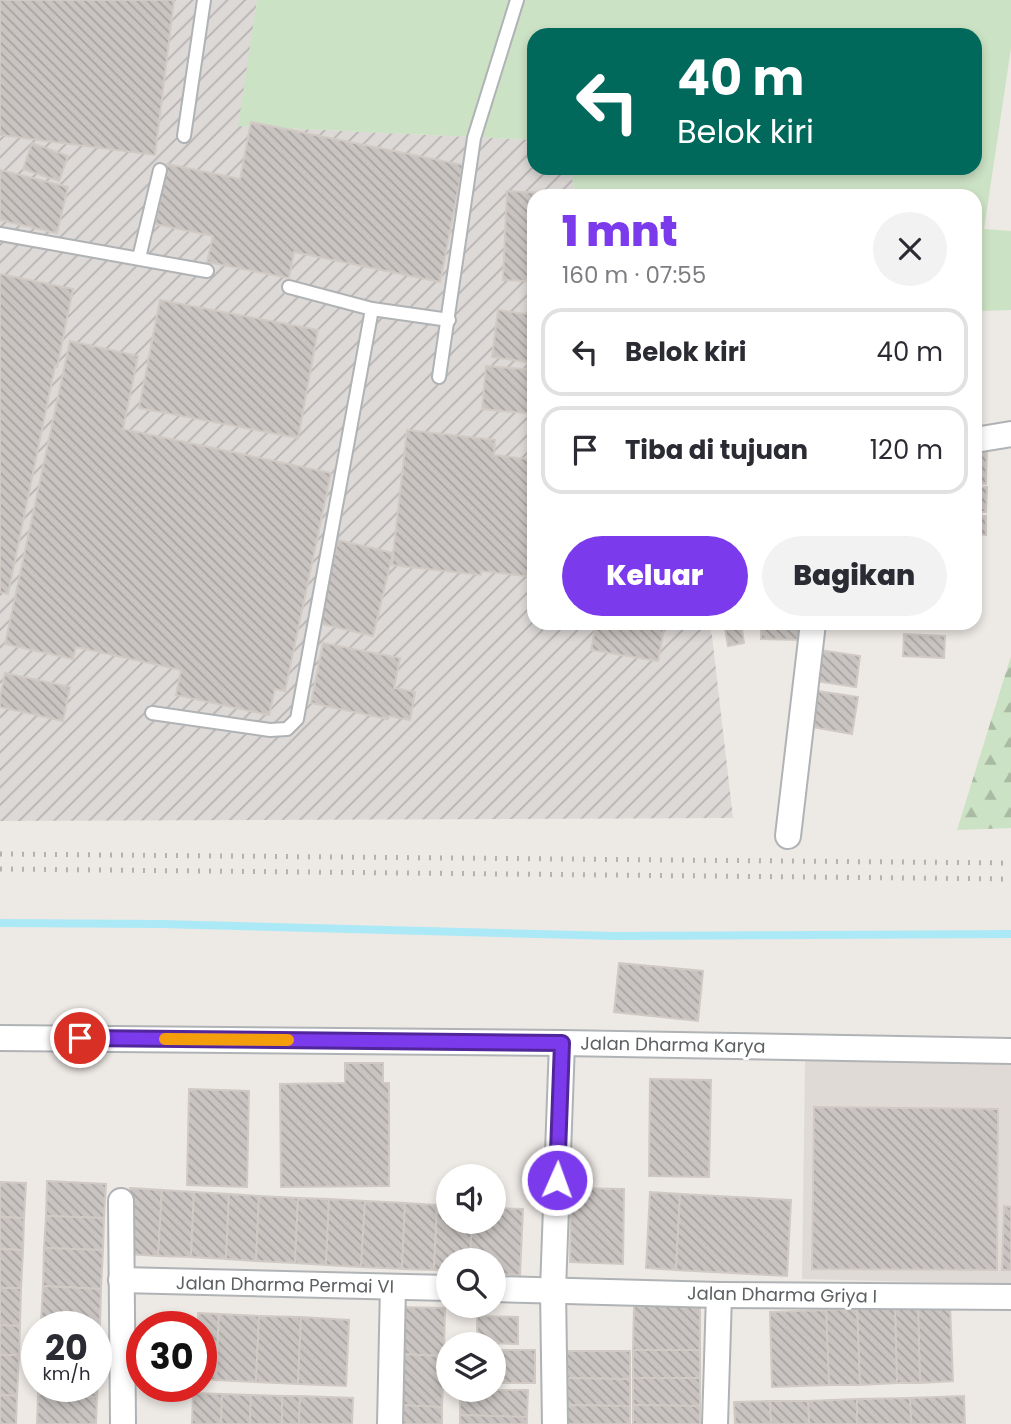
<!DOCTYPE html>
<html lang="id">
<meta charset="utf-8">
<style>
body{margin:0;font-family:Poppins,sans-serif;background:#f2f2f3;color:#2b2b33;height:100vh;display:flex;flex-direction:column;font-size:26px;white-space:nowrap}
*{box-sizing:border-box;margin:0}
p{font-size:23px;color:#7c7c81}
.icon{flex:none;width:38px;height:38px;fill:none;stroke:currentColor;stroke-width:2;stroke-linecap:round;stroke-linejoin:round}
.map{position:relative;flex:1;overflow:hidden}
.drawer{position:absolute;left:527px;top:189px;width:455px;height:441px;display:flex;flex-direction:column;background:#fff;border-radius:21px;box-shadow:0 4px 10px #0003}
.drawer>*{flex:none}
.guide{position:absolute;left:527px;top:28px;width:455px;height:147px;border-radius:21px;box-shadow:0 4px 10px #0003;background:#00695c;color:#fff;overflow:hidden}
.buttons{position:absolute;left:436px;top:1164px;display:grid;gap:14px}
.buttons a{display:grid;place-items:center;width:70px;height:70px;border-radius:50%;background:#fff;box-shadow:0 4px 10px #0003;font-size:35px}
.speed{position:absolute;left:21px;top:1311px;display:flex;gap:14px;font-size:35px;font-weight:700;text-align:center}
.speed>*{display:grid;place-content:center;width:91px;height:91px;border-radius:50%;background:#fff;box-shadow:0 4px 10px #0003;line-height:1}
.speed small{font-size:18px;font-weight:400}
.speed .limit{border:10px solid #d22;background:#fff;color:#111}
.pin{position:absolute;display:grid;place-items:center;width:60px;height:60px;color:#fff;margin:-30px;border:4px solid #fff;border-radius:50%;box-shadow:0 2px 7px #0007}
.me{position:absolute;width:77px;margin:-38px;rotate:2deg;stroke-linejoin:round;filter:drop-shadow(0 0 5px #0008)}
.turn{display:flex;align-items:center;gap:24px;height:147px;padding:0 35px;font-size:32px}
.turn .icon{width:91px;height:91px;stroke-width:2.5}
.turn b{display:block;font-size:49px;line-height:60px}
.round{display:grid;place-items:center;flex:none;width:74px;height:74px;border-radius:37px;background:#f2f2f3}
.overview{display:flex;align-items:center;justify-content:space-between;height:119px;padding:0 35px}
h1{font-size:42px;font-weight:800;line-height:52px;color:#7c3aed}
.cta{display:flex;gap:14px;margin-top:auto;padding:14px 35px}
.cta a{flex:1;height:80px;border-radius:42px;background:#7c3aed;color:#fff;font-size:28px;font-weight:800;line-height:80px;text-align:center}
.cta a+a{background:#f2f2f3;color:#2b2b33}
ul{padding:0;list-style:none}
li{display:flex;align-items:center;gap:21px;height:88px;margin:0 14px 10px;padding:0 21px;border:4px solid #e1e1e2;border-radius:21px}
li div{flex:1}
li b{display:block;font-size:26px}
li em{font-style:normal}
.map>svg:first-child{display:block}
</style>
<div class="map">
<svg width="1011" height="1424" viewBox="0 0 1011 1424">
<defs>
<pattern id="industrial-furrows" width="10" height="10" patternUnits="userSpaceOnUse" patternTransform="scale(1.75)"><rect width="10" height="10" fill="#dcd9d7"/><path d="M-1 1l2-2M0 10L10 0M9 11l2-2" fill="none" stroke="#b6b3b2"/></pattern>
<pattern id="forest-firs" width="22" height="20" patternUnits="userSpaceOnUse" patternTransform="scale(1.75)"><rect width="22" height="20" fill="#cce2c4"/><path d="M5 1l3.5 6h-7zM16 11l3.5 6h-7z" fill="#a9bba3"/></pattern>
<pattern id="building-back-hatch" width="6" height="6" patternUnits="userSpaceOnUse" patternTransform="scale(1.75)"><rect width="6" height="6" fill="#c9c4c1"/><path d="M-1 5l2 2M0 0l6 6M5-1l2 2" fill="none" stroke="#a6a3a0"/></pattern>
</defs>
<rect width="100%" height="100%" fill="#ede9e5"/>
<path fill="url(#industrial-furrows)" d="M0,0H257L239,126L534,140V168H569L577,196H534V623H708L712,636L733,818L0,821Z"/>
<path fill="#e0dad6" d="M805,1061L1011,1062V1284L802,1279Z"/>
<path fill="#cce2c4" d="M257,0H1011V48L984,229L1011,231V310L975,311V196H577L569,168H975V35H534V140L238,126Z"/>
<path fill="url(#forest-firs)" d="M1011,656V828L957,830Z"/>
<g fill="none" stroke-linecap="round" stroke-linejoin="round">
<path stroke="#ace9f6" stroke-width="8" d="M0,923L161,924L616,936L1011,934"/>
</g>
<g fill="url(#building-back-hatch)" stroke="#d1cac4" stroke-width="2">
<path d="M0,0H174L155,155L0,135Z"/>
<path d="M251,122L463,165L440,282L294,252L289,278L207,262L213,236L155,224L167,164L240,179Z"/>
<path d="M32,143L68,156L59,181L23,169Z"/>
<path d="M0,170L68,187L57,233L0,220Z"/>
<path d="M507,191L562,194V196H534V309H528L529,281L503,280Z"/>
<path d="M0,274L73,289L57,367L55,366L8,594L0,592Z"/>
<path d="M160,300L318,330L298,438L139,408Z"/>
<path d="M498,310L534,315V363L492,357Z"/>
<path d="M70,341L138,356L123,429L331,473L285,691L275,689L269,715L176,695L181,670L76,647L73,659L5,644Z"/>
<path d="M486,366L534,370V414L482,409Z"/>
<path d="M407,430L495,440L494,455L534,460V577L481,571V575L392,565Z"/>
<path d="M975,445H987L986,484H975Z"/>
<path d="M975,487H987L986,512H975Z"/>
<path d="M975,516H986V535L975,534Z"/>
<path d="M338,540L393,553L373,636L318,623Z"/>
<path d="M596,623H665L658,661L591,650Z"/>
<path d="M724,623H741L744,643L728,646Z"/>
<path d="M761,623H802V640L761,639Z"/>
<path d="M904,634L945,636L944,658L903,656Z"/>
<path d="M323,643L400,658L394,688L415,692L410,720L389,716L388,719L311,703Z"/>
<path d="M813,649L860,656L856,687L809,680Z"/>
<path d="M5,673L70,687L63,721L0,707V697Z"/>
<path d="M818,691L858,697L852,734L812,727Z"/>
<path d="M619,963L703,971L698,1021L614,1012Z"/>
<path d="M345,1063H383V1083H389V1186L281,1187L280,1084L345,1083Z"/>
<path d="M650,1079L711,1080L709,1177L649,1176Z"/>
<path d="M189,1089L249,1091L247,1187L187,1185Z"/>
<path d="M814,1107L998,1109L997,1270L812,1269Z"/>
<path d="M47,1181L106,1184L104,1218L46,1216Z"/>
<path d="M0,1182L26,1183L24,1218L0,1217Z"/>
<path d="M130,1188L162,1190L158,1256L127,1254Z"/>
<path d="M571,1188L624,1189L623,1264L570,1262Z"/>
<path d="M162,1190L194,1192L191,1257L158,1256Z"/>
<path d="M194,1192L229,1194L226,1259L191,1257Z"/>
<path d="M650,1192L680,1194L676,1270L646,1268Z"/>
<path d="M229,1194L259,1196L256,1261L226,1259Z"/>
<path d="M680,1194L791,1200L787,1276L676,1270Z"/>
<path d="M259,1196L298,1198L295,1263L256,1261Z"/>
<path d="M298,1198L329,1199L326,1265L295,1263Z"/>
<path d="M329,1199L365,1201L361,1267L326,1265Z"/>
<path d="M365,1201L405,1203L402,1269L361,1267Z"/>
<path d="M405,1203L437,1205L434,1270L402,1269Z"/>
<path d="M437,1205H448V1222H472L470,1260H448V1271L434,1270Z"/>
<path d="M1004,1206L1011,1207V1270H1002Z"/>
<path d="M494,1208L523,1209L520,1275L494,1274V1260H470L472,1222H494Z"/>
<path d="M46,1216L104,1218L103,1250L44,1248Z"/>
<path d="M0,1217L24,1218L23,1250L0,1249Z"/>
<path d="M44,1248L103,1250L101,1289L43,1286Z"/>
<path d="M0,1249L23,1250L21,1288H0Z"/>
<path d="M43,1286L101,1289L100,1326L41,1323Z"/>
<path d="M0,1288H21L20,1326L0,1325Z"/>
<path d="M634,1306H700V1350H633Z"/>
<path d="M950,1306L953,1381L920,1383L918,1307Z"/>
<path d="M399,1307L445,1308L444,1356L398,1354Z"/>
<path d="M918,1307L920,1383H897L895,1308Z"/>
<path d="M895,1308L897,1383L860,1385L857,1309Z"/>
<path d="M857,1309L860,1385H829L826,1310Z"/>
<path d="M826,1310L829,1385L772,1387L770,1312Z"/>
<path d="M198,1313L219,1314L216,1380L201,1379V1326H198Z"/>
<path d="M219,1314L259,1316L256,1382L216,1380Z"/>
<path d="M259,1316L301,1317L298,1384L256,1382Z"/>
<path d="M477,1316L518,1317V1344L477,1343Z"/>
<path d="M301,1317L349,1320L346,1386L298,1384Z"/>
<path d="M41,1323L100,1326L99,1356H96V1326H41Z"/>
<path d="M0,1325L20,1326L19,1355H0Z"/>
<rect x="494" y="1350" width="41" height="33"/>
<rect x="633" y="1350" width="67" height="28"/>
<path d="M563,1351H630V1379L563,1378Z"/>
<path d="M398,1354L444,1356L442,1407L396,1405Z"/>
<path d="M0,1355H19L17,1396L0,1395Z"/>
<path d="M96,1356H99L97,1397L38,1394V1386H96Z"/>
<path d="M563,1378L630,1379V1406L563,1405Z"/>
<path d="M633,1378H700V1406L633,1405Z"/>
<path d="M460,1390H528L527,1417L460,1415Z"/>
<path d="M193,1393L222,1394L221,1424H192Z"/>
<path d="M38,1394L97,1397L96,1424H37Z"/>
<path d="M222,1394L251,1395L250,1424H221Z"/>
<path d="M0,1395L17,1396L16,1424H0Z"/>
<path d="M251,1395L282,1396V1424H250Z"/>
<path d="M282,1396H300L299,1424H282Z"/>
<path d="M300,1396L353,1398L352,1424H299Z"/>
<path d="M964,1396L965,1424H911L910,1398Z"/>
<path d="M910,1398L911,1424H857V1399Z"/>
<path d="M857,1399V1424H809L808,1401Z"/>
<path d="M770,1401L771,1424H735L734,1402Z"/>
<path d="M770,1401H808L809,1424H771Z"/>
<path d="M396,1405L442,1407V1424H396Z"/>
<path d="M563,1405L630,1406V1424H563Z"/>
<path d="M633,1405L700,1406V1424H633Z"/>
<path d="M460,1415L527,1417V1424H460Z"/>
</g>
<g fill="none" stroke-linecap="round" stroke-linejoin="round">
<g stroke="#b0b3b5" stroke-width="16">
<g id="lane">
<path d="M184,136L204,0"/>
<path d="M0,234L207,271"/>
<path d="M139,258L160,170"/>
<path d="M289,287L372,309"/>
<path d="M439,377L474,138L517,0"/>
<path d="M152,713L270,730L287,729L297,719L372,309L449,320"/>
</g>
</g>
<g stroke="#b0b3b5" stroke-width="28">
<g id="street">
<path d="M975,440L1011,434"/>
<path d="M788,836L813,623"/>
<path d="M0,1038L562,1043L1011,1051"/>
<path d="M121,1201L123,1424"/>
<path d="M121,1280L448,1288"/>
<path d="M494,1289L719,1295L1011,1297"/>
<path d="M390,1424L393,1287"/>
<path d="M555,1424L553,1290L562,1043"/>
<path d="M715,1424L719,1295"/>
</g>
</g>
<use href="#lane" stroke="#fff" stroke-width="12"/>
<use href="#street" stroke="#fff" stroke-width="24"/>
<g stroke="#b1b2b2" stroke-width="5" stroke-dasharray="2 9" stroke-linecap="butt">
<path d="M0,854L1011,863"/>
<path d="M0,869L1011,879"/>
</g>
</g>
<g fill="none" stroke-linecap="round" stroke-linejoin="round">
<g stroke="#51269a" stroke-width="18">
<path id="route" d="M80,1038L562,1043L557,1180"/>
</g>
<use href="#route" stroke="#7c3aed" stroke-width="12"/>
<path stroke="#f59e0b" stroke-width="12" d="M165,1039L288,1040"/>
</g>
<g text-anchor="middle" stroke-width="6" stroke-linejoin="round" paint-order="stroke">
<g font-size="18" fill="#5d6163" stroke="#fff">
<text transform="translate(673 1045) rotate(1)" y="6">Jalan Dharma Karya</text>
<text transform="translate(285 1285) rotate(1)" y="6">Jalan Dharma Permai VI</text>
<text transform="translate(782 1295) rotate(1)" y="6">Jalan Dharma Griya I</text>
</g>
</g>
</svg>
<div class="buttons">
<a><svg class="icon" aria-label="sound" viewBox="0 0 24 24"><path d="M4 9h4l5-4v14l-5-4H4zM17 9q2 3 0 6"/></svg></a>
<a><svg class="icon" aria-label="search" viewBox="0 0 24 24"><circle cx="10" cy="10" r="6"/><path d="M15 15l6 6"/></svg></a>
<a><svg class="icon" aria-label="layers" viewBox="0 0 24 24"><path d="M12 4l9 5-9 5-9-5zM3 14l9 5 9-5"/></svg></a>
</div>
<div class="speed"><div>20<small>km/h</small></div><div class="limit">30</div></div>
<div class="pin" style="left:80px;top:1038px;background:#d93025"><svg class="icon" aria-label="arrive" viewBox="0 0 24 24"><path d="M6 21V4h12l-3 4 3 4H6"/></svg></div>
<svg class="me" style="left:557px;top:1180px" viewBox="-20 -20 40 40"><circle r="17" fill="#7c3aed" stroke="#fff" stroke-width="3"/><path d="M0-11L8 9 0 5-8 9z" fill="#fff"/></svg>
<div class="guide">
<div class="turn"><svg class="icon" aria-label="left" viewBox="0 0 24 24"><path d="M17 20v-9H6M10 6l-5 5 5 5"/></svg><div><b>40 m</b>Belok kiri</div></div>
</div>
<section class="drawer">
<div class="overview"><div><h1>1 mnt</h1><p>160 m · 07:55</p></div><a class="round"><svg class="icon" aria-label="close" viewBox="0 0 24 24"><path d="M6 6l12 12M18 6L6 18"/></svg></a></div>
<ul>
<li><svg class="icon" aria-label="left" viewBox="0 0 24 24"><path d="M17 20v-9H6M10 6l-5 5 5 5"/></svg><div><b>Belok kiri</b></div><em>40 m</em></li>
<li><svg class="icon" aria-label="arrive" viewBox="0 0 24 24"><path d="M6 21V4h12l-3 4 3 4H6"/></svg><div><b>Tiba di tujuan</b></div><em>120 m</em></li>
</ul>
<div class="cta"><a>Keluar</a><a>Bagikan</a></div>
</section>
</div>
